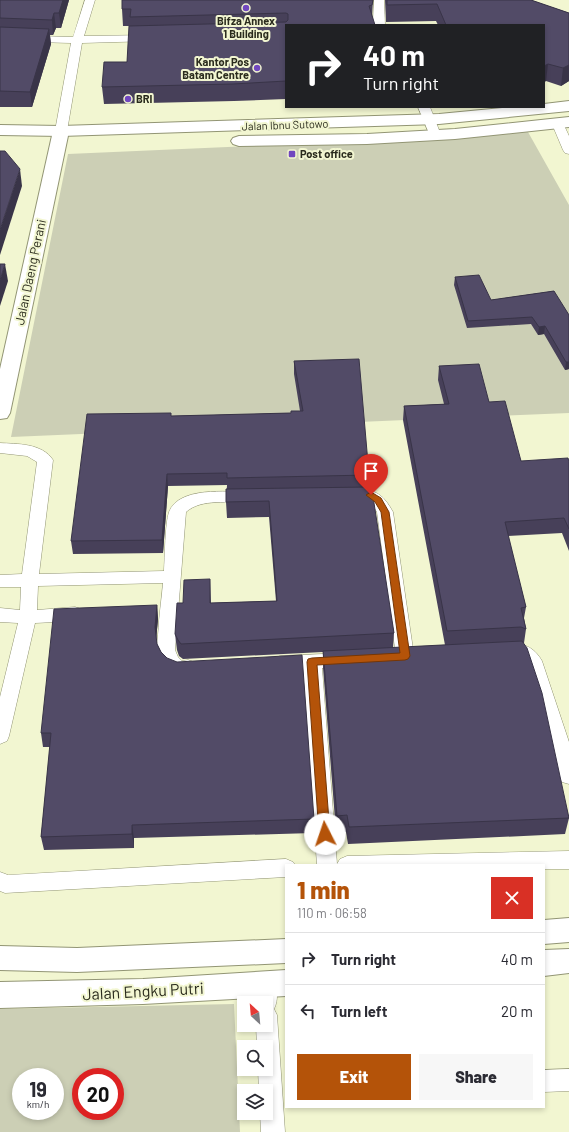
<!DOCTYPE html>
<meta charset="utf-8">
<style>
body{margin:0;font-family:Barlow,sans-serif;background:#f7f7f7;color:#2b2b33;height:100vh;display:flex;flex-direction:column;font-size:15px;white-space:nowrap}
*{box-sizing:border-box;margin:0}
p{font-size:13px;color:#7c7c81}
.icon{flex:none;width:22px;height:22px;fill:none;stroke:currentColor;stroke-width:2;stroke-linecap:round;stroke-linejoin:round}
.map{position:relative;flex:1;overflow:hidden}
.panel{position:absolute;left:285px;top:864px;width:260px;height:244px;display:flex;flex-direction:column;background:#fff;border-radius:0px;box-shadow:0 2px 6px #0003}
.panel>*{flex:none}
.top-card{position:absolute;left:285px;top:24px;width:260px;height:84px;border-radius:0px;box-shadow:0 2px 6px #0003;background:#202124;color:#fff;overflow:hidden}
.needle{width:26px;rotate:334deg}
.buttons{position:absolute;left:237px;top:996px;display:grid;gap:8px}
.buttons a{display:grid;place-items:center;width:36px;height:36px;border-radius:0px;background:#fff;box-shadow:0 2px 6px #0003;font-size:20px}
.speed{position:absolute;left:12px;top:1068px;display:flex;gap:8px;font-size:20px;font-weight:700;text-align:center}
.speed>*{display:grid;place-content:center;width:52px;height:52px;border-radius:50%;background:#fff;box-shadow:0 2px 6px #0003;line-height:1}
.speed small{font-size:10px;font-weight:400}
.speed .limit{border:6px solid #d22;background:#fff;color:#111}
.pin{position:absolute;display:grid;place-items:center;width:34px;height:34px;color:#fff;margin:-41px -17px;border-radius:50% 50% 50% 0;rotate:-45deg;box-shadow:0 0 4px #0007}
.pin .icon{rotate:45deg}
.me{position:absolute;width:44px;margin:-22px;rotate:356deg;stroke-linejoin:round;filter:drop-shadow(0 0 3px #0008)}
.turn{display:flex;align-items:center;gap:14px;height:84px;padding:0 12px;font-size:18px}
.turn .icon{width:52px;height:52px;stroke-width:2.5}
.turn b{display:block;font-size:28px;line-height:34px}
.round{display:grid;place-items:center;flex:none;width:42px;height:42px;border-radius:0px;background:#f7f7f7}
.headline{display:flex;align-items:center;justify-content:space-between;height:68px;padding:0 12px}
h1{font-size:24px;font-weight:800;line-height:30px;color:#b45309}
.cta{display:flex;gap:8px;margin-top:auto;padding:8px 12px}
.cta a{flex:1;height:46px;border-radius:0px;background:#b45309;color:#fff;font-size:16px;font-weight:800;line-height:46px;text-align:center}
.cta a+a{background:#f7f7f7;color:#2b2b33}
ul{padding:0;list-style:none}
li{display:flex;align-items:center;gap:12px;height:52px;padding:0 12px;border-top:1px solid #e1e1e2}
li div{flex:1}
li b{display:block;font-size:15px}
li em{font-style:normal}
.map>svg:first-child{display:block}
</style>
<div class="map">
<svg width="569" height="1132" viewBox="0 0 569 1132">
<rect width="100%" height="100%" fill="#f2f6d1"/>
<g fill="#cccfb5" fill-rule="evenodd">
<path d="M528,132L569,205V413L11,437L68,154L437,138Z"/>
<path d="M234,1004L240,1132H0V1009ZM21,1077H55V1111H21ZM81,1077H115V1111H81Z"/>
</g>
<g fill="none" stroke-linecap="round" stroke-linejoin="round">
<g stroke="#929574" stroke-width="1">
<g id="service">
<path d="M85,0H95L84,36L152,35L158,38L152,41L82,43L67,131L65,134H57L55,131L71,43L0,41V35L73,37Z"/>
<path d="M374,0H384L385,25H373Z"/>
<path d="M418,107H430L441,135L439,138H431Z"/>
<path d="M558,120L562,121L569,136V154L565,153L563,150L552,124L554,121Z"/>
<path d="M0,443C17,444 42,443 53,460L39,574L164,571C165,556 165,524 169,512C179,486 227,492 249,492L255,494L257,498L255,502L249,504C229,503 202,498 186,512L175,650L178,657L182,661L188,660L194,662L197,667L194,672C176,678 158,670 157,648C157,639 159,630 159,621C160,608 162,596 163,583L38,586L37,610L75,607L81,609L84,614L81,619L75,621L35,623L9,736L7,741L0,744V697L18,623L0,622V608L20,610L21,587H0V575L22,574L37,462L27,456L0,453Z"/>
<path d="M351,490C374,489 382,492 393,512L414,656L411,661L405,663L399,661L396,656L377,512C368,496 359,504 345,500L343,496L345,492Z"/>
<path d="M508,644C524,643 534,647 542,661L569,742V784L562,782L559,776L549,736L524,663L519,658H508L502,656L499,651L502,646Z"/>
<path d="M346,653L352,655L355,660L352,665L346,667L322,668L337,864L340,859L347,856L569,851V869H544V865H317L303,669L280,670L274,668L271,663L274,658L280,656Z"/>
<path d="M286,859L293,862L295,865H286V877L5,893L0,891V872L8,875Z"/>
<path d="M265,975L273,978C277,988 279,999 274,1009L277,1015L285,1132H261L260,1113H266V1091H259L258,1069H266V1047H257L256,1025H266V1003H255L254,985L257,978Z"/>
<path d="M569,1069V1091L544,1092V1070Z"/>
</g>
</g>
<g stroke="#929574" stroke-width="2">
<path id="tertiary" d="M61,126L67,128L69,131L10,413L7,418L0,419V369L53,131L55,128Z"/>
</g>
<g stroke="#929574" stroke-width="2">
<g id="secondary">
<path d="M569,101V111L439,124L61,136L0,135V125L61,126L439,114L512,107H544V104Z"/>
<path d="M569,117V127L455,139L367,144L239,146L233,144L231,141L233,138L239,136L367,134L455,129Z"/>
<path d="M569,918V942L544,944V920Z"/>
<path d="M286,939V963L77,972L0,970V946L77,948Z"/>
<path d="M569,949V973L544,976V950Z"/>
<path d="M286,970V996L143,1004L0,1008V982L143,979Z"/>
</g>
</g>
<use href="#service" fill="#fff" fill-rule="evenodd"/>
<use href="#tertiary" fill="#fff" fill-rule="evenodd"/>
<use href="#secondary" fill="#fff" fill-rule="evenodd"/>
</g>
<g fill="#474059">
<path d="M0,0H69L61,28H56L53,35H50L51,44L32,107H0Z"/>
<path d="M373,0L372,16L286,25V99L234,101L104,104L102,87L127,62L131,26H123L122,9Z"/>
<path d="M385,0H531L569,13V81L561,86L546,81L544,82V25H438L436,21L386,22Z"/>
<path d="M455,277L491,300L554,291L569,369L565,370L544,334L538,335L531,324L467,328L454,285Z"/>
<path d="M294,361L369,475V487L394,633L393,648L445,645L403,420L404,406L444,404L438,380L439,366L489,402L521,461L569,462V551L562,533L508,536L526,607L524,618L526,629L524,643H523L569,818L565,834L348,844L346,832H336L323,668V652L183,659L179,656L177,650L175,634L183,603L210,579L211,603L276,601L269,517L227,518L226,502L227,485L168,486L163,553L73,554L71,541L171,416L291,413L300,411L294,374Z"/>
<path d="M157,605L158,619L156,639L157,644L161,652L314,819L313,833L134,838V848L44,850L41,837L50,747H43L41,733Z"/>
</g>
<g fill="#393448">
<path d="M63,0H69L61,28L59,13Z"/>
<path d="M54,13L56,28L53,35L52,20Z"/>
<path d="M49,29L51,44L32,107L30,92Z"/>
<path d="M548,64L546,81L544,82V66Z"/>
<path d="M569,65V81L561,86L563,68Z"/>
<path d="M20,169L22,186L0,255V230Z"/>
<path d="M5,264L8,281L0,306V280Z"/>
<path d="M545,326L544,334L538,335L539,327Z"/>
<path d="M566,362H569V369L565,370Z"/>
<path d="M167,474L168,486L163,553L162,540Z"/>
<path d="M157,605L158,619L156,641L155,627Z"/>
<path d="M132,825L134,838V848L132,834Z"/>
</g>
<g fill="#524b67" stroke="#393448">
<path d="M0,0H63L59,13H54L52,20L0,18Z"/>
<path d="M122,0H373L372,5L369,6L375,25H286V81L233,84L102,87L104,62H127L129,26L286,22L288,20V14L286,13L130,17L131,9H122Z"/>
<path d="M387,0H531L569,13V65L563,68L548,64L544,66V25H446L437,4L387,5Z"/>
<path d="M0,27L49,29L30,92L0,91Z"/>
<path d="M0,151H5L20,169L0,230Z"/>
<path d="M0,264H5L0,280Z"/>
<path d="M479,275L491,300L554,291L569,315V362H566L545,326L539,327L532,317L468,321L455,277Z"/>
<path d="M359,359L369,475L227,478V473L167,474L162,540L71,541L87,414L171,413V416L291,413V411H303L294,361Z"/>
<path d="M479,364L489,402L505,401L521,461L568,458L569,462V529L564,518L505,522L526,607L521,608L526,629L521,627L447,631L404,406L449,404L439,366Z"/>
<path d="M368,487L372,490L394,633L181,644L178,640L175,634L177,603H183L184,580L210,579V603L277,601L269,501L226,502V489Z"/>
<path d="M157,605L155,627L157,644L161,652L167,658L177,662L302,655L314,819L132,825V834L41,837L51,733H41L54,609Z"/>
<path d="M522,641L527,648L542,693L569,818L349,827L347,815L337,816L323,651Z"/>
</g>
<path fill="#b45309" stroke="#753606" d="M371,492L381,498L389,512L410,656L408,659L405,660L317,665L330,834L328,837L325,838L321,837L319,834L307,662L308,659L312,658L400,653L381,512L375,502L366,495Z"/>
<g fill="#7147bf" stroke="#f2f6d1" stroke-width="1.5">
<circle cx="246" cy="8" r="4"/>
<circle cx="257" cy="68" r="4"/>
<circle cx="128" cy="99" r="4"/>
<rect x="288" y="150" width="8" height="8" rx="2"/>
</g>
<g text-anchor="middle" stroke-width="4" stroke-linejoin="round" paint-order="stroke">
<g font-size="11" font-weight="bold" fill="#2a2b1d" stroke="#f2f6d1" text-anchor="start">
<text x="246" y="25" text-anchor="middle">Bifza Annex<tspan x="246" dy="13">1 Building</tspan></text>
<text x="249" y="66" text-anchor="end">Kantor Pos<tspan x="249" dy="13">Batam Centre</tspan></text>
<text x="136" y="103">BRI</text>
<text x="300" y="158">Post office</text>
</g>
<g font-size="11" fill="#2a2b1d" stroke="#f2f6d1">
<text transform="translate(285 125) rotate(-2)" y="4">Jalan Ibnu Sutowo</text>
</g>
<g font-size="13" fill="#2a2b1d" stroke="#f2f6d1">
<text transform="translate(30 272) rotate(-78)" y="5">Jalan Daeng Perani</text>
</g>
<g font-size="16" fill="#2a2b1d" stroke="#f2f6d1">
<text transform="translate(143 991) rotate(-3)" y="6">Jalan Engku Putri</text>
</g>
</g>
</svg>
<div class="buttons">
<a><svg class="needle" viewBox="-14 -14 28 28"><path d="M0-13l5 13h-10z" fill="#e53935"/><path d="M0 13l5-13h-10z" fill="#7c7c81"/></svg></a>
<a><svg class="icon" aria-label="search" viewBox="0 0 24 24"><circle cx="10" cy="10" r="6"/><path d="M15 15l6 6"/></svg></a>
<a><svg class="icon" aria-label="layers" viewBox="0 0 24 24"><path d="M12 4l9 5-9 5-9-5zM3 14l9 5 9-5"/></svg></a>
</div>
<div class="speed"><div>19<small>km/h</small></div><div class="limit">20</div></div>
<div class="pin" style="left:371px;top:495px;background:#d93025"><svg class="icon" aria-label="arrive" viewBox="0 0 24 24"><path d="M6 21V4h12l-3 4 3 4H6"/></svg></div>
<svg class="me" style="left:325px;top:834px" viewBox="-20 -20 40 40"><circle r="19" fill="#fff"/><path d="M0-13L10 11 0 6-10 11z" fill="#b45309"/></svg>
<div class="top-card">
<div class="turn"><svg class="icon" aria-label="right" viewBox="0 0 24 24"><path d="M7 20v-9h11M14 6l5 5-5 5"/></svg><div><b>40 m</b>Turn right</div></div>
</div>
<section class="panel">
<div class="headline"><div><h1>1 min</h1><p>110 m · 06:58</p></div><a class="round" style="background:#d93025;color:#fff"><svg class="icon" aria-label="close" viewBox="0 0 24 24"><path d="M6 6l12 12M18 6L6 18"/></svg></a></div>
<ul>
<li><svg class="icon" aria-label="right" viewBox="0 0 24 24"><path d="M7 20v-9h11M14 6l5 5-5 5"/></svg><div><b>Turn right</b></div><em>40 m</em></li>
<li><svg class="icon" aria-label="left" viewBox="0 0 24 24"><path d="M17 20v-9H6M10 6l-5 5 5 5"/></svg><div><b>Turn left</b></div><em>20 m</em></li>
</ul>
<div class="cta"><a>Exit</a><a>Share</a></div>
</section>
</div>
